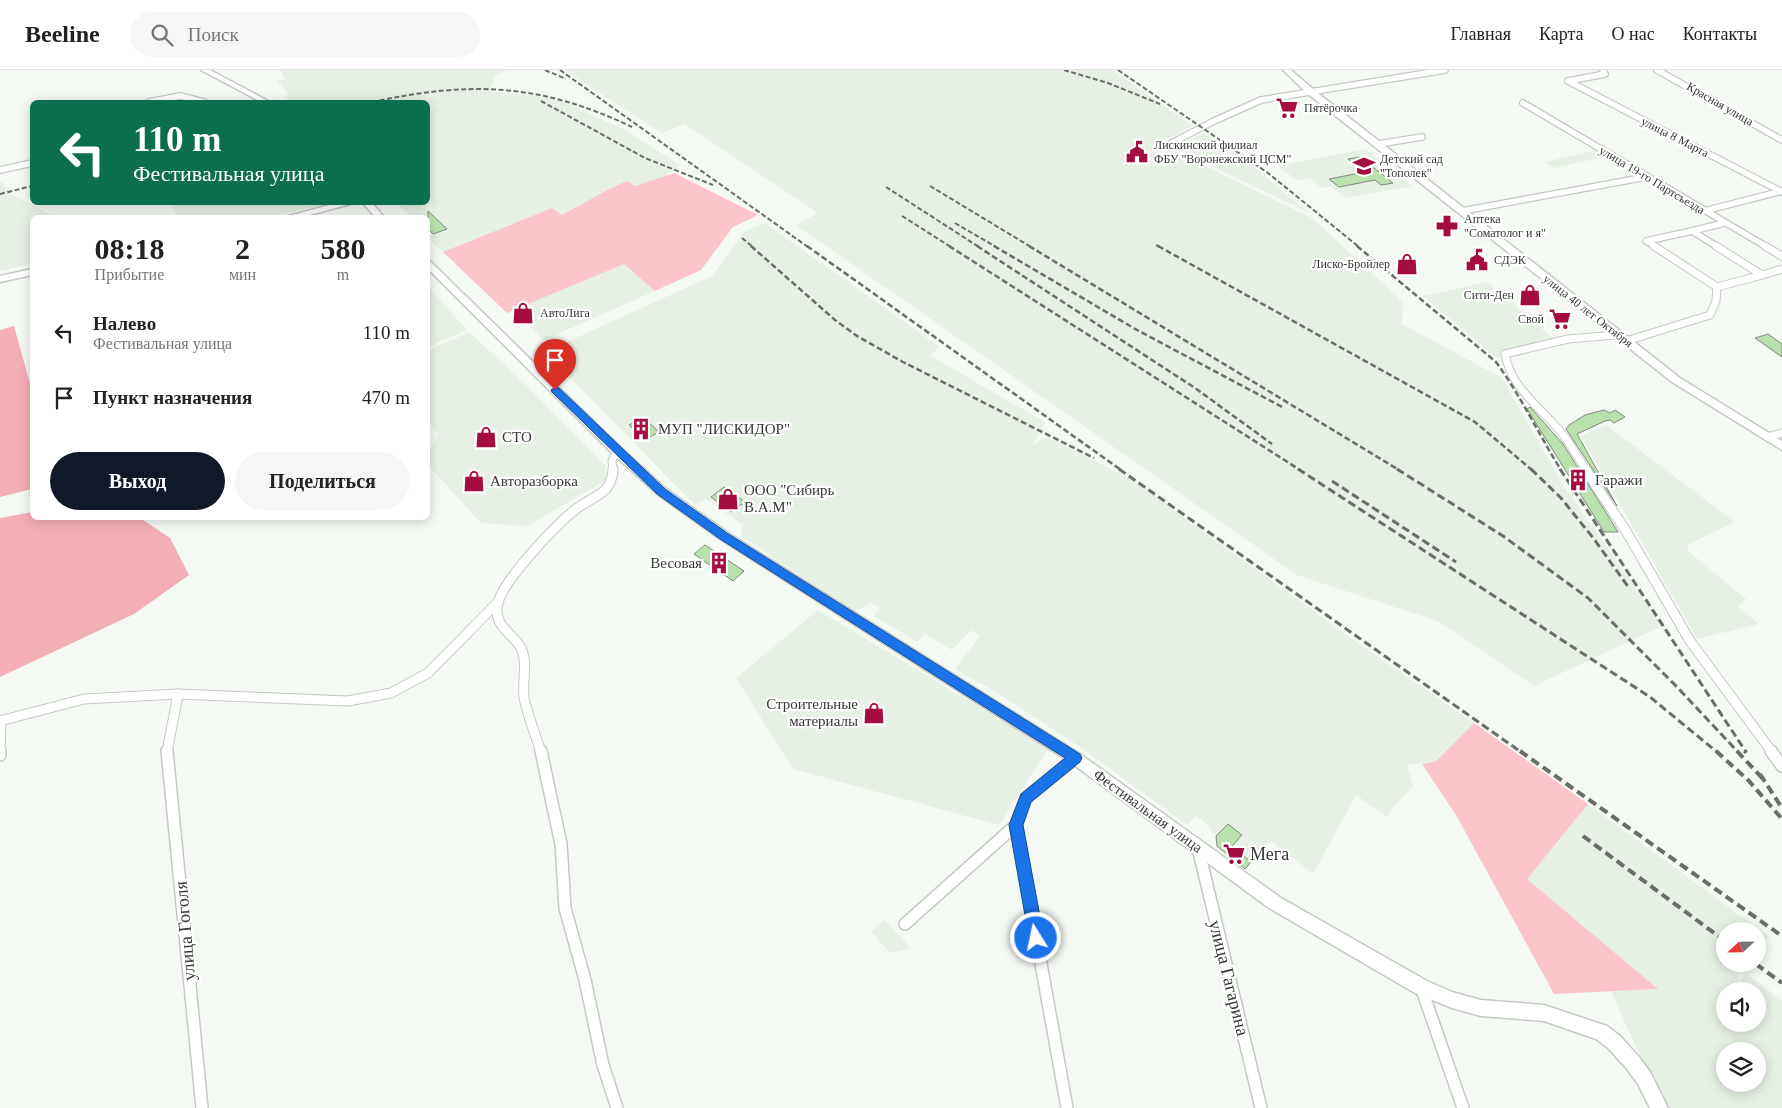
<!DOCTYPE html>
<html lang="ru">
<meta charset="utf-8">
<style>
body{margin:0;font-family:Georgia,serif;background:#f6f6f6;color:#222;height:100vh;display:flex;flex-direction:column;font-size:19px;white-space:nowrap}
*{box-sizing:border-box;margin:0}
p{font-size:16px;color:#767676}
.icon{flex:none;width:28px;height:28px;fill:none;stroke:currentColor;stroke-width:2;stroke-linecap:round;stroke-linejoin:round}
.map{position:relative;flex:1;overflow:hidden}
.panel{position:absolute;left:30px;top:145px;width:400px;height:305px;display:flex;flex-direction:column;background:#fff;border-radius:8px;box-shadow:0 2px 12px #0003}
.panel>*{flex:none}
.guide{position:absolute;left:30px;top:30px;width:400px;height:105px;border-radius:8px;box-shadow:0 2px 12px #0003;background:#0b6e4f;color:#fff;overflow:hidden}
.needle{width:32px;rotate:248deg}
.tools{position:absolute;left:1716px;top:852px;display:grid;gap:10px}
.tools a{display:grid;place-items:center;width:50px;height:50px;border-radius:50%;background:#fff;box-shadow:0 2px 12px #0003;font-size:25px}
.pin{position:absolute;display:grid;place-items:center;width:42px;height:42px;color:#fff;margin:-51px -21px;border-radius:50% 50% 50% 0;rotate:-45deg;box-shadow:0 0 5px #0007}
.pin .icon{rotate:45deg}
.me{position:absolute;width:55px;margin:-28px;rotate:350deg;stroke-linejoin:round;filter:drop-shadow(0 0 4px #0008)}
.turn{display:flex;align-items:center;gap:18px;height:105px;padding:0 20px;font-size:22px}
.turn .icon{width:65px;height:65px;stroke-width:2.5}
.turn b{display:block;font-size:35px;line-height:42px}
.eta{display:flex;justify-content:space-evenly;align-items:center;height:85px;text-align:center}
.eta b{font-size:30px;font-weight:700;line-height:35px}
.action{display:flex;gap:10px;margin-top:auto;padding:10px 20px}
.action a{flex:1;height:58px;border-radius:30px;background:#111827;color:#fff;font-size:20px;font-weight:700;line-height:58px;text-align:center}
.action a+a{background:#f6f6f6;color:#222}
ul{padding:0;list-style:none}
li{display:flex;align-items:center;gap:15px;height:65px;padding:0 20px}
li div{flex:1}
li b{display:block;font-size:19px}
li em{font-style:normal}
header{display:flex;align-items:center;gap:30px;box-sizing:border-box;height:70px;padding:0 25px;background:#fff;border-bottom:1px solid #e0e0e0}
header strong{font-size:24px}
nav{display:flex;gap:28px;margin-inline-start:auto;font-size:18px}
.search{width:350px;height:45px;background:#f6f6f6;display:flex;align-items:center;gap:12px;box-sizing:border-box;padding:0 18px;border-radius:28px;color:#767676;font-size:19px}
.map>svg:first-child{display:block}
</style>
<header>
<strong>Beeline</strong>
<div class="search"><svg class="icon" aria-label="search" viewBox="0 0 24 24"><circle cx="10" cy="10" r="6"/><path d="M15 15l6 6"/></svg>Поиск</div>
<nav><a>Главная</a><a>Карта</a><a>О нас</a><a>Контакты</a></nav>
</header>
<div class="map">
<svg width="1782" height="1038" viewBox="0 0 1782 1038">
<rect width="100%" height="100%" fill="#f5f9f4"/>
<g fill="#e7f0e4" fill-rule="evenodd">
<path d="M281,0H509L496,4L490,21L538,26L561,31L627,61L680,95L666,106L634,116L632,114L609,119L562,145L552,138L443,182L428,168L433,164L428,159V148L411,146L396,133L428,132V32H292L285,26L289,25L277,11L285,9Z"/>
<path d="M564,0H1112L1193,56L1159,73L1312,148L1403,232L1402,254L1502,308L1562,413L1662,556L1534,616L1440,552L1297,505L796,155L818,143L685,54L662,63Z"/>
<path d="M1203,63L1231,78L1311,144L1174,78Z"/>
<path d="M1365,79L1412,116L1346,128L1331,116L1321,118L1309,108L1297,110L1277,96Z"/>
<path d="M1598,80L1608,86L1554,98L1544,92Z"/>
<path d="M0,112H2L11,124L56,147L32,148V194L0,201Z"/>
<path d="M170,133H332L264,148L178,147Z"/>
<path d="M765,153L940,277L929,285L1045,352L1032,375L1048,367L1131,409L1352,569L1474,653L1435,691L1407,695L1413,716L1393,738L1387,747L1356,725L1313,804L1271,771L1251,792L1232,776L1242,765L1228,754L1216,766L1205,752L1196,746L1187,755L1083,679L996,622L955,599L980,566L971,560L952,580L925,564L917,572L874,546L880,538L872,533L854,541L741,466L743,455L706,429L695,435L545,282L712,206L745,161Z"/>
<path d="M624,194L655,221L544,270L513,240Z"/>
<path d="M1487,212L1560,274L1496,288L1423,226Z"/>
<path d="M428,217L467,260L428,277Z"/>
<path d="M469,262L523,312L606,396L605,411L527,456L481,453L428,395V382L439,364L428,352V281Z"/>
<path d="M1606,355L1735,452L1687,475L1689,482L1747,530L1737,536L1759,554L1697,569L1581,366Z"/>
<path d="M818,540L1048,679L999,755L793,699L736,608Z"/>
<path d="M1588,734L1771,868L1758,871V861H1725V894H1736L1738,914L1746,903L1782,931V1038H1663L1611,921L1657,919L1526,809ZM1725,921H1758V954H1725ZM1725,981H1758V1014H1725Z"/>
<path d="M884,850L911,878L890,883L871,861Z"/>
</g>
<g fill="#fbc5cb">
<path d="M674,103L758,145L733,157L701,200L655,221L624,194L507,243L443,182L552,138L562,145L609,119L627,111L635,116Z"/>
<path d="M1474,653L1588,734L1527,809L1658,919L1554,924L1456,745L1422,694L1436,691Z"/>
</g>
<g fill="#f3aeb7">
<path d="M14,256L32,321V419L0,427V260Z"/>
<path d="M32,442V448H140L170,468L189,505L134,544L0,607V448Z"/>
</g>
<g fill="#b9e1ad" stroke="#848883">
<path d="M1360,87L1393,113L1381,115L1375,110L1339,117L1329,109L1365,102L1348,89Z"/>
<path d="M428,141L447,159L433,164L428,159Z"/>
<path d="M523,236L534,246L524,250L513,240Z"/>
<path d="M1768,264L1782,274V287L1755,268Z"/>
<path d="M1530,337L1563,374L1618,462H1604L1527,339Z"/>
<path d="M1604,340L1610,343L1615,340L1625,347L1614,353L1610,350L1605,351L1577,364L1617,436L1566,359L1569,355L1585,345Z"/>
<path d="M644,348L659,362L644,370L629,355Z"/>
<path d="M724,417L745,432L731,442L711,427Z"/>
<path d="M705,475L744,501L733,511L694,484Z"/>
<path d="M1228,754L1242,765L1232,776L1251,792L1245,799L1217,776L1216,766Z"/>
</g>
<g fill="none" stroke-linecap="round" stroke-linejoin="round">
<g stroke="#c5c9c4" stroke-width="8">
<g id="street-far3">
<path d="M1657,0L1782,70"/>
<path d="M1568,11L1782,122"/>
<path d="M1568,11L1605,4L1603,0"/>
<path d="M149,32L180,26L204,32"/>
<path d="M1523,33L1767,177"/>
<path d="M1378,74L1422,67"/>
<path d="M1164,77L1214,51L1261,30L1445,0"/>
<path d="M0,100L32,93"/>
<path d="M1462,141L1646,107"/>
<path d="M1704,141L1782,121"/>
<path d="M1692,161L1724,153"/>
<path d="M1656,177L1646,171L1692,161L1718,177"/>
</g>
</g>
<g stroke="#c5c9c4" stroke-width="9">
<g id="street-far2">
<path d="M1654,176L1717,217"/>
<path d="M1716,176L1762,205L1717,217"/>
<path d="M1765,176L1782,186"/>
<path d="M1762,205L1782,199"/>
<path d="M1626,271L1710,245L1716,231L1717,217"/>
<path d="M1767,367L1782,363"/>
<path d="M613,400L612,391L617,381"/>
<path d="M1586,400C1578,388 1570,373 1561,362C1540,337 1511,318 1505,284L1568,269L1617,265"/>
</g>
</g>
<g stroke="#c5c9c4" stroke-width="11">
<g id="street-far1">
<path d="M1585,399L1626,461L1690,571L1772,682"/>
<path d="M178,624L348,631L391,623L428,603L498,532"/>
<path d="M0,651L84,629L178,624L167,682"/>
<path d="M0,682L1,651"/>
<path d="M541,682C535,664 528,646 524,628C522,612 528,592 521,578C513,563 492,556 498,533C504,509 556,455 576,439C585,432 596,428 605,420C610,415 613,406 613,399"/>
</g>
</g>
<g stroke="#c5c9c4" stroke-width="14">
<g id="street">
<path d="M167,681L202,1038"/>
<path d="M541,681L561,774L565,838L585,910L603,995L617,1038"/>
<path d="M1771,681L1782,696"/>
<path d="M0,685V681"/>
<path d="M1198,778L1261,1038"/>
<path d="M905,854L1016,755"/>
<path d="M1421,917L1463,1038"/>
<path d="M1067,1038L1016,755L1026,728L1075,688"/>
</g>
</g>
<g stroke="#c5c9c4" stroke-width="3">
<g id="secondary">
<path d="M201,0H210L270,32H261Z"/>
<path d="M1283,0H1291L1314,20L1680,308L1782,371V380L1672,312L1308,24Z"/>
<path d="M341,132H358L298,148H281Z"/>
<path d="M362,132H371L385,148H376Z"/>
<path d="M428,191L431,192L621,378L665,418L728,463L1080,684L1281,828L1427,911L1452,922L1481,930L1544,935L1607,956L1620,966L1639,987L1650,1002L1668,1038H1650L1638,1014L1627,999L1608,978L1596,969L1544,951L1481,946L1452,938L1415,923L1269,838L1070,692L720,469L657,424L613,384L428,199Z"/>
<path d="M32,199V205L0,212V206Z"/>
</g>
</g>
<use href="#street-far3" stroke="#fff" stroke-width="5.5"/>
<use href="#street-far2" stroke="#fff" stroke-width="7"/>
<use href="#street-far1" stroke="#fff" stroke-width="9"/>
<use href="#street" stroke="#fff" stroke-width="11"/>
<use href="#secondary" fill="#fff" fill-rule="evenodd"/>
<g stroke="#6a6d6a" stroke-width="2" stroke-dasharray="5 2.5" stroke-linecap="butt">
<path d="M545,0L566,9"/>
<path d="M560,0L808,177"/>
<path d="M1064,0L1108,13L1160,34"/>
<path d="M1118,0L1268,103L1359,177"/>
<path d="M541,31L645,88L713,115"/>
<path d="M372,32C470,11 540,13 632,57"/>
<path d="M930,116L1031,177"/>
<path d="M886,117L979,177"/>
<path d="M0,124L32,116"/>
<path d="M902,146L951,177"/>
<path d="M955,153L996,177"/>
<path d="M742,168L753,177"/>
<path d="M1156,175L1160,177"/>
</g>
<g stroke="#6a6d6a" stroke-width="2.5" stroke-dasharray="6 3" stroke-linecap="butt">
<path d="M751,176L835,250L857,266L903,292L1094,388"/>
<path d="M807,176L1121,400"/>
<path d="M949,176L1300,400"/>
<path d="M977,176L1195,318L1272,374"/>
<path d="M994,176L1137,260L1284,338"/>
<path d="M1029,176L1399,400"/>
<path d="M1158,176L1475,352L1532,400"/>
<path d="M1357,176L1496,292C1521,326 1539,365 1561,400"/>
</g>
<g stroke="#6a6d6a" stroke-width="3" stroke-dasharray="8 4" stroke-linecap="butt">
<path d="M1119,399L1521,682"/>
<path d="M1298,399L1650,627L1717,682"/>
<path d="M1397,399L1503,466L1588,528L1677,617L1738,682"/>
<path d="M1531,399L1561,428L1594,469L1629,518"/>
<path d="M1560,399L1746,682"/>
<path d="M1332,411L1456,492"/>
</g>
<g stroke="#6a6d6a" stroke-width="4" stroke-dasharray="9 5" stroke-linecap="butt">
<path d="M1520,681L1782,866"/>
<path d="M1716,681L1749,711L1782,749"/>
<path d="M1737,681L1764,710"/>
<path d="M1745,681L1746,683"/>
<path d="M1760,704L1782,738"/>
<path d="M1583,766L1725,871"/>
<path d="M1756,894L1782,913"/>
</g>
</g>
<path fill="#1a73e8" stroke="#114b97" d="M555,317L559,318L665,419L727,463L1080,684L1082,688L1080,692L1031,732L1023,755L1044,868L1042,873L1036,875L1031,873L1029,868L1009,755L1021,724L1065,688L720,469L657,424L552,322L551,320Z"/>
<defs>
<g id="supermarket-bare" transform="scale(1.725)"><path d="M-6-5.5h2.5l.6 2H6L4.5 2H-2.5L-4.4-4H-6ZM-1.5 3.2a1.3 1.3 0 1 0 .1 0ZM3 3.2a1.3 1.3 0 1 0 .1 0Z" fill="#a50d42" stroke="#fff" stroke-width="2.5" paint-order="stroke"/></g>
<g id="civic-bare" transform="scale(1.725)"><path d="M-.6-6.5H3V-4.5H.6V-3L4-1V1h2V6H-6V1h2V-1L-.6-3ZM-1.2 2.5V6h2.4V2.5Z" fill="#a50d42" stroke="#fff" stroke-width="2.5" paint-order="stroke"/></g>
<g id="school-bare" transform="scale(1.725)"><path d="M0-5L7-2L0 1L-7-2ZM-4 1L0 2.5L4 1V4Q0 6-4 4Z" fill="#a50d42" stroke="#fff" stroke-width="2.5" paint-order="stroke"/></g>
<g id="pharmacy-bare" transform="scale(1.725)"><path d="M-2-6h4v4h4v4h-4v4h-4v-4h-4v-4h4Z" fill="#a50d42" stroke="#fff" stroke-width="2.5" paint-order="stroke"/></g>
<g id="shop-bare" transform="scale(1.725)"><path d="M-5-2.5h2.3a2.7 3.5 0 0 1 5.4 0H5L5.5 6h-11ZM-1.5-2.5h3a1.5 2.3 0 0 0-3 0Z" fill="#a50d42" stroke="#fff" stroke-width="2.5" paint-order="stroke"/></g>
<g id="building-bare" transform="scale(1.725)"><path d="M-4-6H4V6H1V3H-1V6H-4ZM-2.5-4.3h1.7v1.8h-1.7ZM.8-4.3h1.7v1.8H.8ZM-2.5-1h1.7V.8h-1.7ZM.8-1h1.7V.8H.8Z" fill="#a50d42" stroke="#fff" stroke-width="2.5" paint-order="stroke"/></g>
</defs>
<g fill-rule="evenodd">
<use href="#supermarket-bare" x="1287" y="38"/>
<use href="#civic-bare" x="1137" y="82"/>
<use href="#school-bare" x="1364" y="96"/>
<use href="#pharmacy-bare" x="1447" y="156"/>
<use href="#civic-bare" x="1477" y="190"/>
<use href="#shop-bare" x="1407" y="194"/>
<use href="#shop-bare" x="1530" y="225"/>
<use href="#shop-bare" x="523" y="243"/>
<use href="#supermarket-bare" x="1560" y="249"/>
<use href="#building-bare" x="641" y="359"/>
<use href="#shop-bare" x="486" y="367"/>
<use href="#building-bare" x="1578" y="410"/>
<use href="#shop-bare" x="474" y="411"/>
<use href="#shop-bare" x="728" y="429"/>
<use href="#building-bare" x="719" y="493"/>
<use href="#shop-bare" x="874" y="643"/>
<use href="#supermarket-bare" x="1234" y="784"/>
</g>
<g text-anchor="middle" stroke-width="4.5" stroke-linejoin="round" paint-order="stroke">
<g font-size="12" fill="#363836" stroke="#fff">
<text transform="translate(1720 34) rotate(30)" y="4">Красная улица</text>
<text transform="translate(1675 67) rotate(27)" y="4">улица 8 Марта</text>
<text transform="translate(1652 110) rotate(31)" y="4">улица 19-го Партсъезда</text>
<text transform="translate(1588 241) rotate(38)" y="4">улица 40 лет Октября</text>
</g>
<g font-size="12" fill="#363836" stroke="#fff" text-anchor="start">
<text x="1304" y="42">Пятёрочка</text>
<text x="1154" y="79">Лискинский филиал<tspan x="1154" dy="14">ФБУ "Воронежский ЦСМ"</tspan></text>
<text x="1380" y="93">Детский сад<tspan x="1380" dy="14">"Тополек"</tspan></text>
<text x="1464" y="153">Аптека<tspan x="1464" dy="14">"Соматолог и я"</tspan></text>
<text x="1494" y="194">СДЭК</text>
<text x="1390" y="198" text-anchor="end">Лиско-Бройлер</text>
<text x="1514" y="229" text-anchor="end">Сити-Ден</text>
<text x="540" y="247">АвтоЛига</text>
<text x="1544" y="253" text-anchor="end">Свой</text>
</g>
<g font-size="15" fill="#363836" stroke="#fff" text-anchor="start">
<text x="658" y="364">МУП "ЛИСКИДОР"</text>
<text x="502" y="372">СТО</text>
<text x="1595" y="415">Гаражи</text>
<text x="490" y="416">Авторазборка</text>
<text x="744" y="425">ООО "Сибирь<tspan x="744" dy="17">В.А.М"</tspan></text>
<text x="702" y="498" text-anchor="end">Весовая</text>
<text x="858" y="639" text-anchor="end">Строительные<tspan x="858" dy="17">материалы</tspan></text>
</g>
<g font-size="15" fill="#363836" stroke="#fff">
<text transform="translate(1148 741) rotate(36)" y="5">Фестивальная улица</text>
</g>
<g font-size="18" fill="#363836" stroke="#fff" text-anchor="start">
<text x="1250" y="790">Мега</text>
</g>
<g font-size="18" fill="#363836" stroke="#fff">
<text transform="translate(185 861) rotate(-95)" y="6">улица Гоголя</text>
<text transform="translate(1229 908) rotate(76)" y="6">улица Гагарина</text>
</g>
</g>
</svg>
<div class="tools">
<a><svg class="needle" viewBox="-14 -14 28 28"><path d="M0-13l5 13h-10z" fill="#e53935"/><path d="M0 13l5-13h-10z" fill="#767676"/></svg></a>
<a><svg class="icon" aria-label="sound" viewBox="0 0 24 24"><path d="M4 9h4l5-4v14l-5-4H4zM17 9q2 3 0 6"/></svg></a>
<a><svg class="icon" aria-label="layers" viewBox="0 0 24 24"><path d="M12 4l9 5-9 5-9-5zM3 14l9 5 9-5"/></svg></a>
</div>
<div class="pin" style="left:555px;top:320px;background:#d93025"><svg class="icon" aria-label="arrive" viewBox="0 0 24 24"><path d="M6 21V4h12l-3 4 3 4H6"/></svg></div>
<svg class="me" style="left:1036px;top:868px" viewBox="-20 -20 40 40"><circle r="17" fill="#1a73e8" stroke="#fff" stroke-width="3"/><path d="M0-11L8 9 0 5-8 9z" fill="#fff"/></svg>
<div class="guide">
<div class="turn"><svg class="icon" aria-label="left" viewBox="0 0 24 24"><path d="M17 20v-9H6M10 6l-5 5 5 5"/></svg><div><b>110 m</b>Фестивальная улица</div></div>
</div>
<section class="panel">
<div class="eta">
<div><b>08:18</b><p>Прибытие</p></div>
<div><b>2</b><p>мин</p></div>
<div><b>580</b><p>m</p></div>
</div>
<ul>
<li><svg class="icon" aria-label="left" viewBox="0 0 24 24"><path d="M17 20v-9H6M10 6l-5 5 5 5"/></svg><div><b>Налево</b><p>Фестивальная улица</p></div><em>110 m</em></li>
<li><svg class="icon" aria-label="arrive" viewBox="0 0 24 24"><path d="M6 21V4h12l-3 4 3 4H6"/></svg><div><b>Пункт назначения</b></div><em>470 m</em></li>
</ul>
<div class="action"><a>Выход</a><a>Поделиться</a></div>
</section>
</div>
